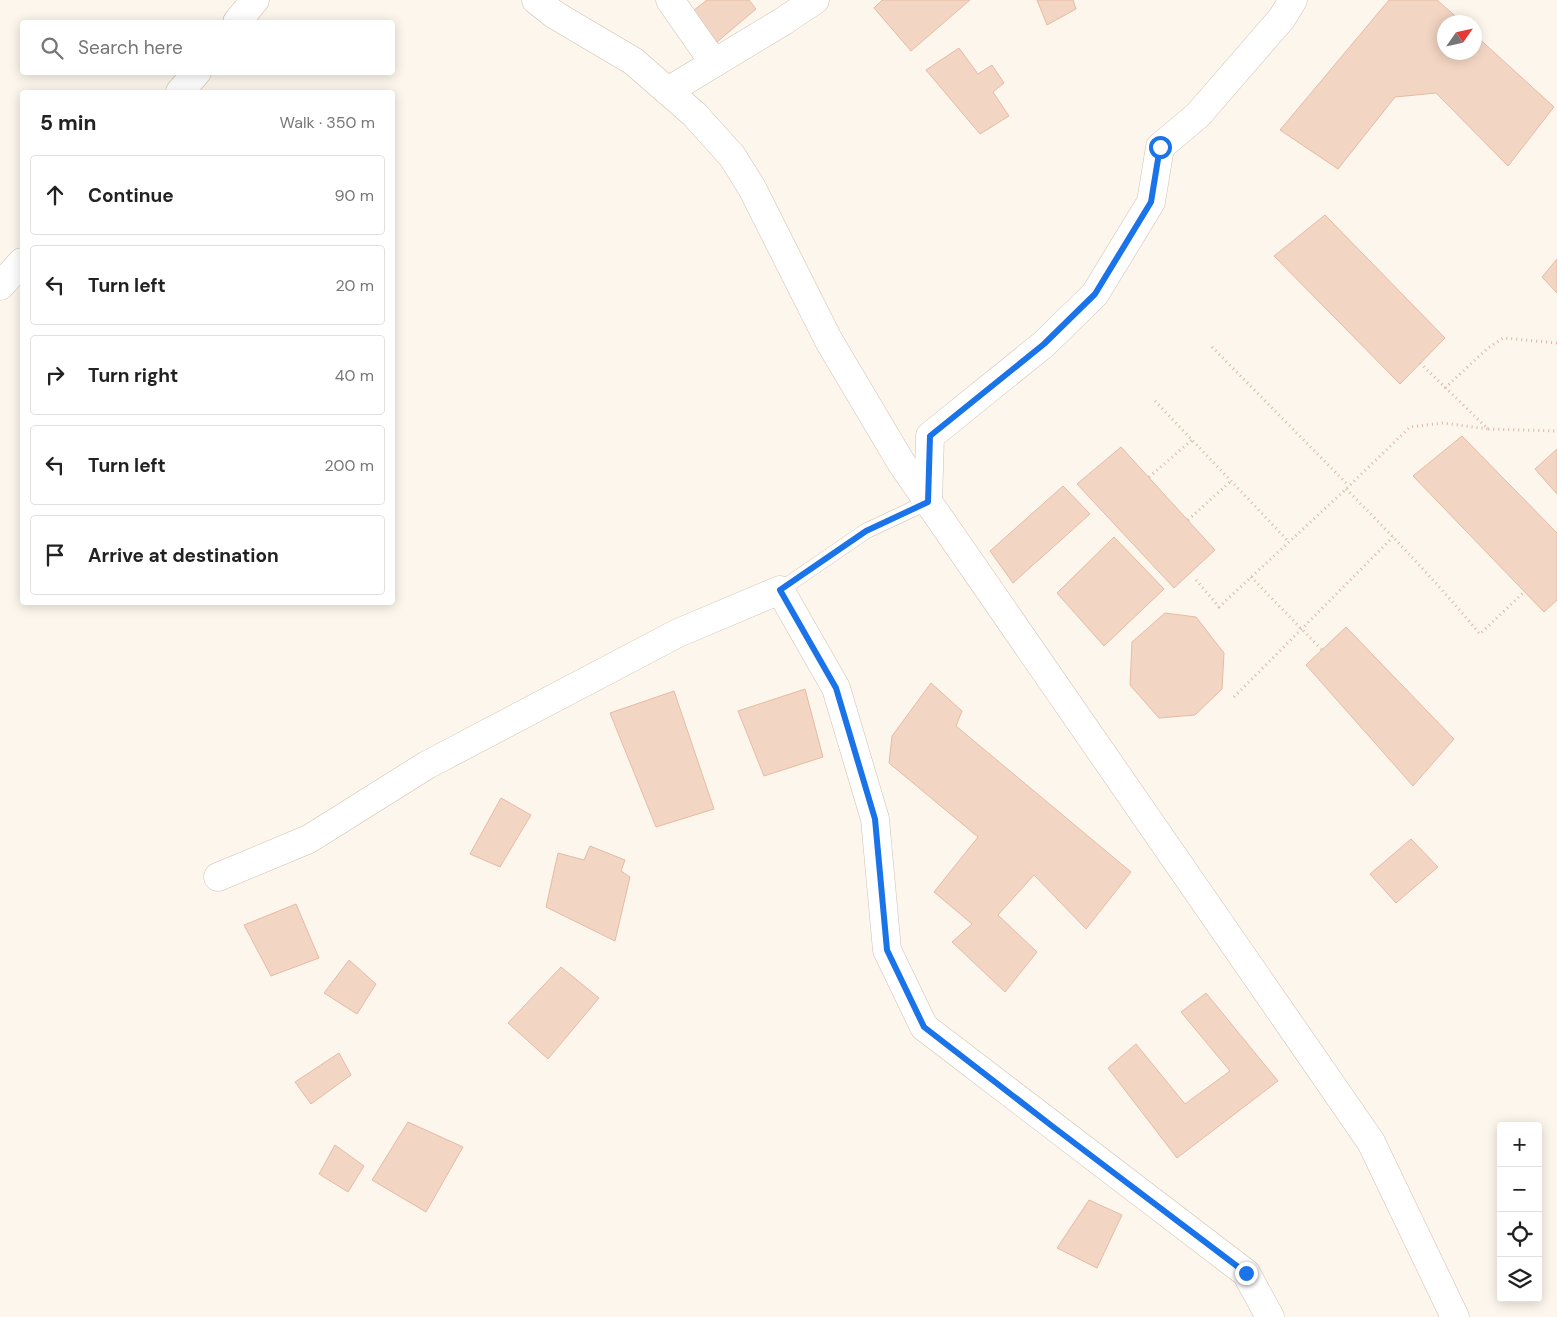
<!DOCTYPE html>
<html lang="en">
<head>
<meta charset="utf-8">
<style>
	:root { --surface:#fff; --page:#f6f6f6; --text:#222; --muted:#767676; --line:#e0e0e0 }
	body { margin:0; font-family:"DM Sans",sans-serif; background:var(--page); color:var(--text) }
	.controls { position:absolute; right:15px; bottom:15px; display:grid; overflow:hidden; border-radius:5px; box-shadow:0 2px 12px #0003 }
	.controls button { width:45px; height:45px; display:grid; place-items:center; padding:0; border:0; border-bottom:1px solid var(--line); background:var(--surface); color:var(--text); font:25px sans-serif }
	.compass { position:absolute; left:1437px; top:15px; width:45px; height:45px; border-radius:50%; background:var(--surface); box-shadow:0 2px 12px #0003; rotate:56deg }
	.stop { position:absolute; width:15px; height:15px; margin:-11px; border:4px solid #1a73e8; border-radius:50%; background:#fff }
	.stop.end { background:#1a73e8; border-color:#fff; box-shadow:0 1px 5px #0008 }
	.list { margin:0; padding:0; list-style:none }
	h2 { display:flex; justify-content:space-between; align-items:center; height:65px; margin:0; padding:0 20px; font-size:21px }
	h2 small { font-size:16px; font-weight:400; color:var(--muted) }
	.list li { display:grid; grid-template-columns:32px 1fr auto; gap:15px; align-items:center; box-sizing:border-box; height:80px; margin:0 10px 10px; padding:0 10px; border:1px solid var(--line); border-radius:5px }
	.list b { display:block; font-size:19px; white-space:nowrap }
	.list em { font-size:16px; font-style:normal; color:var(--muted) }
	.icon { flex:none; width:28px; height:28px; fill:none; stroke:currentColor; stroke-width:2; stroke-linecap:round; stroke-linejoin:round }
	.map { position:relative; flex:none; width:1557px; height:1317px; overflow:hidden }
	.search { position:absolute; background:var(--surface); box-shadow:0 2px 12px #0003; left:20px; top:20px; width:375px; height:55px; display:flex; align-items:center; gap:12px; box-sizing:border-box; padding:0 18px; border-radius:5px; color:var(--muted); font-size:19px }
	.panel { position:absolute; background:var(--surface); box-shadow:0 2px 12px #0003; left:20px; top:90px; width:375px; height:515px; border-radius:5px }
	.map>svg:first-child { display:block }
	.building { fill:#f3d5c3; stroke:#e6bba3 }
	.lines { fill:none; stroke-linecap:round; stroke-linejoin:round }
	.lane-casing { stroke:#d1beb0; stroke-width:16 }
	.street-casing { stroke:#d1beb0; stroke-width:29 }
	.path { stroke:#d9b8a5; stroke-width:3; stroke-dasharray:1 4; stroke-linecap:butt }
	.lane { stroke:#fff; stroke-width:15 }
	.street { stroke:#fff; stroke-width:28 }
	.route { stroke:#1a73e8; stroke-width:6 }
</style>
</head>
<body>
<div class="map">
<svg width="1557" height="1317" viewBox="0 0 1557 1317">
	<rect width="100%" height="100%" fill="#fdf6ec"/>
	<g class="building">
		<polygon points="707,0 749,0 756,9 717,42 689,14"/>
		<polygon points="882,0 970,0 911,51 874,8"/>
		<polygon points="1037,0 1073,0 1076,9 1047,25"/>
		<polygon points="1389,0 1437,0 1462,22 1444,22 1444,52 1474,52 1474,34 1554,107 1508,166 1436,93 1395,97 1338,169 1280,130"/>
		<polygon points="959,48 978,74 992,65 1004,83 993,92 1009,116 980,134 926,70"/>
		<polygon points="1325,215 1445,338 1400,384 1274,256"/>
		<polygon points="1557,259 1557,293 1542,277"/>
		<polygon points="1462,436 1557,533 1557,600 1544,612 1413,476"/>
		<polygon points="1121,447 1215,550 1174,588 1077,484"/>
		<polygon points="1557,449 1557,494 1535,469"/>
		<polygon points="1063,486 1090,514 1013,583 990,551"/>
		<polygon points="1114,537 1164,589 1104,646 1057,593"/>
		<polygon points="1165,613 1196,617 1224,653 1222,689 1195,715 1159,718 1130,685 1132,642"/>
		<polygon points="1346,627 1454,739 1413,786 1306,665"/>
		<polygon points="931,683 962,711 956,726 1131,872 1086,929 1034,875 998,915 1037,952 1005,992 952,942 972,924 934,892 978,837 889,763 892,736"/>
		<polygon points="805,689 823,757 764,776 738,711"/>
		<polygon points="674,691 714,809 656,827 610,713"/>
		<polygon points="501,798 531,815 500,867 470,854"/>
		<polygon points="1411,839 1438,867 1396,903 1370,874"/>
		<polygon points="590,846 625,860 621,871 630,877 615,941 546,907 558,853 584,860"/>
		<polygon points="296,904 319,958 271,976 244,925"/>
		<polygon points="349,960 376,984 357,1014 324,993"/>
		<polygon points="561,967 599,998 548,1059 508,1023"/>
		<polygon points="1206,993 1278,1081 1177,1158 1108,1068 1136,1044 1185,1104 1230,1071 1181,1012"/>
		<polygon points="339,1053 351,1075 311,1104 295,1082"/>
		<polygon points="408,1122 463,1147 426,1212 372,1180"/>
		<polygon points="335,1145 364,1166 348,1192 319,1174"/>
		<polygon points="1089,1200 1122,1215 1097,1268 1057,1248"/>
	</g>
	<g class="lines">
		<defs>
			<polyline id="lane" points="780,590 866,531 928,502"/>
			<g id="street">
				<polyline points="536,0 555,15 633,61 694,114 732,156 752,188 829,341 902,464 1371,1142 1455,1317"/>
				<polyline points="670,0 714,63"/>
				<polyline points="237,22 255,0"/>
				<polyline points="668,91 782,22 815,0"/>
				<polyline points="180,92 197,72"/>
				<polyline points="0,286 22,262"/>
				<polyline points="928,502 930,436 1044,344 1095,294 1151,202 1160,147 1198,115 1282,18 1293,0"/>
				<polyline points="218,877 309,839 427,765 678,633 780,590 836,688 875,819 887,950 924,1027 1246,1273 1270,1317"/>
			</g>
		</defs>
		<use href="#lane" class="lane-casing"/>
		<use href="#street" class="street-casing"/>
		<g class="path">
			<polyline points="1212,347 1349,486"/>
			<polyline points="1420,363 1488,429 1557,431"/>
			<polyline points="1445,388 1488,348 1503,338 1557,343"/>
			<polyline points="1155,401 1289,542"/>
			<polyline points="1149,477 1192,440"/>
			<path d="M 1346,489 C 1393,536 1438,584 1480,634 L 1524,592"/>
			<polyline points="1188,520 1231,481"/>
			<polyline points="1251,577 1322,650"/>
			<polyline points="1196,580 1219,607 1346,489 1410,427 1443,423 1488,429"/>
			<polyline points="1234,697 1393,537"/>
		</g>
		<use href="#lane" class="lane"/>
		<use href="#street" class="street"/>
	</g>
	<g class="lines">
		<polyline class="route" points="1160,147 1151,202 1095,294 1044,344 930,436 928,502 866,531 780,590 836,688 875,819 887,950 924,1027 1052,1126 1246,1273"/>
	</g>
</svg>
<div class="controls">
<button>+</button>
<button>−</button>
<button><svg class="icon" aria-label="locate" viewBox="0 0 24 24"><circle cx="12" cy="12" r="6"/><path d="M12 2v4M12 18v4M2 12h4M18 12h4"/></svg></button>
<button><svg class="icon" aria-label="layers" viewBox="0 0 24 24"><path d="M12 4l9 5-9 5-9-5zM3 14l9 5 9-5"/></svg></button>
</div>
<svg class="compass" viewBox="-18 -18 36 36"><path d="M0-13l5 13h-10z" fill="#e53935"/><path d="M0 13l5-13h-10z" fill="#767676"/></svg>
<div class="stop" style="left:1160px;top:147px"></div>
<div class="stop end" style="left:1246px;top:1273px"></div>
<div class="search"><svg class="icon" aria-label="search" viewBox="0 0 24 24"><circle cx="10" cy="10" r="6"/><path d="M15 15l6 6"/></svg>Search here</div>
<section class="panel">
<h2>5 min<small>Walk · 350 m</small></h2>
<ul class="list">
<li><svg class="icon" aria-label="ahead" viewBox="0 0 24 24"><path d="M12 20V5M6 11l6-6 6 6"/></svg><div><b>Continue</b></div><em>90 m</em></li>
<li><svg class="icon" aria-label="left" viewBox="0 0 24 24"><path d="M17 20v-9H6M10 6l-5 5 5 5"/></svg><div><b>Turn left</b></div><em>20 m</em></li>
<li><svg class="icon" aria-label="right" viewBox="0 0 24 24"><path d="M7 20v-9h11M14 6l5 5-5 5"/></svg><div><b>Turn right</b></div><em>40 m</em></li>
<li><svg class="icon" aria-label="left" viewBox="0 0 24 24"><path d="M17 20v-9H6M10 6l-5 5 5 5"/></svg><div><b>Turn left</b></div><em>200 m</em></li>
<li><svg class="icon" aria-label="arrive" viewBox="0 0 24 24"><path d="M6 21V4h12l-3 4 3 4H6"/></svg><div><b>Arrive at destination</b></div></li>
</ul>
</section>
</div>
</body>
</html>
